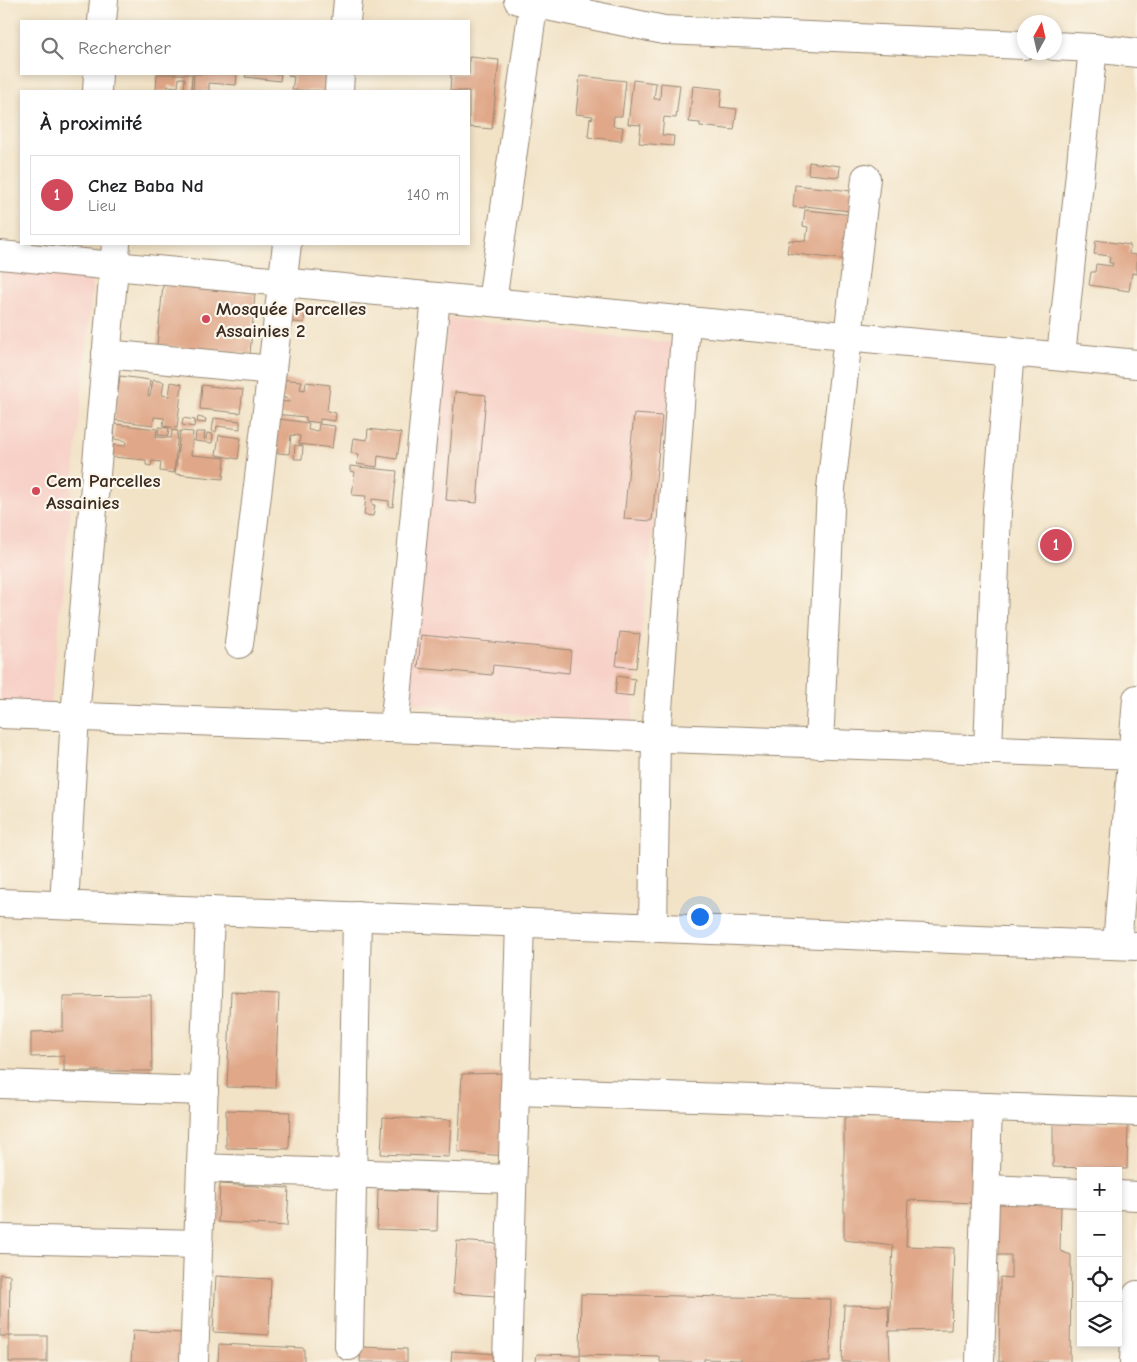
<!DOCTYPE html>
<html lang="fr">
<head>
<meta charset="utf-8">
<style>
	:root { --surface:#fff; --page:#f6f6f6; --text:#202124; --muted:#757577; --line:#e0e0e0; --accent:#d1495b }
	body { margin:0; font-family:"Comic Neue",sans-serif; background:var(--page); color:var(--text) }
	.controls { position:absolute; right:15px; bottom:15px; display:grid; overflow:hidden; border-radius:0px; box-shadow:0 2px 8px #0003 }
	.controls button { width:45px; height:45px; display:grid; place-items:center; padding:0; border:0; border-bottom:1px solid var(--line); background:var(--surface); color:var(--text); font:25px sans-serif }
	.compass { position:absolute; left:1017px; top:15px; width:45px; height:45px; border-radius:50%; background:var(--surface); box-shadow:0 2px 8px #0003; rotate:8deg }
	.you { position:absolute; left:699px; top:916px; width:18px; height:18px; margin:-12px; border:4px solid #fff; border-radius:50%; background:#1a73e8; box-shadow:0 0 0 8px #1a73e833 }
	.badge { display:grid; place-items:center; width:32px; height:32px; border-radius:50%; background:var(--accent); color:#fff; font-size:16px; font-weight:700 }
	.pin { position:absolute; translate:-50% -50%; border:2px solid #fff; box-shadow:0 1px 5px #0006 }
	.list { margin:0; padding:0; list-style:none }
	h2 { display:flex; justify-content:space-between; align-items:center; height:65px; margin:0; padding:0 20px; font-size:21px }
	h2 small { font-size:16px; font-weight:400; color:var(--muted) }
	.list li { display:grid; grid-template-columns:32px 1fr auto; gap:15px; align-items:center; box-sizing:border-box; height:80px; margin:0 10px 10px; padding:0 10px; border:1px solid var(--line); border-radius:0px }
	.list b { display:block; font-size:19px; white-space:nowrap }
	.list p { margin:0; font-size:16px; white-space:nowrap; color:var(--muted) }
	.list em { font-size:16px; font-style:normal; color:var(--muted) }
	.icon { flex:none; width:28px; height:28px; fill:none; stroke:currentColor; stroke-width:2; stroke-linecap:round; stroke-linejoin:round }
	.map { position:relative; flex:none; width:1137px; height:1362px; overflow:hidden }
	.search { position:absolute; background:var(--surface); box-shadow:0 2px 8px #0003; left:20px; top:20px; width:450px; height:55px; display:flex; align-items:center; gap:12px; box-sizing:border-box; padding:0 18px; border-radius:0px; color:var(--muted); font-size:19px }
	.panel { position:absolute; background:var(--surface); box-shadow:0 2px 8px #0003; left:20px; top:90px; width:450px; height:155px; border-radius:0px }
	.map>svg:first-child { display:block }
	.built { fill:#f7d1c7 }
	.building { fill:#e0a788 }
	.lines { fill:none; stroke-linecap:round; stroke-linejoin:round }
	.minor-casing { stroke:#968672; stroke-width:30 }
	.minor { stroke:#fff; stroke-width:28 }
	.poi-dot { fill:#d1495b; stroke:#fbf7ec; stroke-width:2 }
	.labels { text-anchor:middle; stroke-width:4.5; stroke-linejoin:round; paint-order:stroke }
	.poi-label { font-size:19px; font-weight:bold; fill:#3b2a1e; stroke:#fbf7ec; text-anchor:start }
</style>
</head>
<body>
<div class="map">
<svg width="1137" height="1362" viewBox="0 0 1137 1362">
	<rect width="100%" height="100%" fill="#fbf7ec"/>
	<filter id="ink" filterUnits="userSpaceOnUse"><feTurbulence type="fractalNoise" baseFrequency=".02" numOctaves="2"/><feDisplacementMap in="SourceGraphic" scale="10" xChannelSelector="R" yChannelSelector="G"/><feConvolveMatrix kernelMatrix="1 2 1 2 8 2 1 2 1" color-interpolation-filters="sRGB"/></filter>
	<filter id="wash" filterUnits="userSpaceOnUse"><feTurbulence type="fractalNoise" baseFrequency=".0096" numOctaves="4" result="noise"/><feDisplacementMap in="SourceGraphic" scale="20" xChannelSelector="R" yChannelSelector="G"/><feGaussianBlur stdDeviation="1.12" result="paint"/><feColorMatrix in="noise" values="0 0 0 0 0 0 0 0 0 0 0 0 0 0 0 0 0 1.4 0 .05"/><feComposite in="paint" operator="in"/></filter>
	<g filter="url(#wash)">
		<rect width="100%" height="100%" fill="#f2e3c7"/>
		<g class="built">
			<polygon points="0,269 93,279 51,708 0,703"/>
			<polygon points="448,318 674,343 631,727 406,702"/>
		</g>
		<g id="blocks">
			<g class="building">
				<polygon points="469,57 499,60 492,129 469,127 469,91 450,91 451,74 469,74"/>
				<polygon points="157,74 192,74 191,91 184,91 185,78 179,78 178,87 168,86 168,91 156,91"/>
				<polygon points="194,74 237,74 236,85 209,83 209,91 193,91"/>
				<polygon points="246,74 281,74 280,81 245,77"/>
				<polygon points="288,74 330,74 328,91 292,90 294,77 288,76"/>
				<polygon points="580,76 626,81 622,116 614,116 613,126 623,127 621,141 588,137 590,118 592,119 593,116 576,114"/>
				<polygon points="633,80 656,83 654,99 660,99 661,83 680,85 676,118 664,117 662,135 674,136 673,146 639,143 641,125 628,124"/>
				<polygon points="693,86 722,89 720,107 737,109 734,130 700,126 700,123 689,122"/>
				<polygon points="809,162 840,166 839,177 808,174"/>
				<polygon points="795,185 852,191 850,211 805,206 805,208 793,207"/>
				<polygon points="805,210 854,215 849,260 787,253 789,240 806,241 808,227 803,226"/>
				<polygon points="1096,240 1130,245 1129,254 1137,255 1137,274 1132,273 1129,291 1089,285 1091,272 1095,272 1096,264 1112,266 1113,263 1109,263 1110,256 1094,254"/>
				<polygon points="163,285 255,294 250,354 157,345"/>
				<polygon points="286,304 305,306 304,323 284,321"/>
				<polygon points="120,376 150,380 148,396 150,396 153,380 164,382 162,395 169,396 171,382 182,384 177,428 163,426 164,418 154,417 153,425 114,420"/>
				<polygon points="277,379 302,381 300,389 305,390 306,382 330,385 327,411 336,413 335,421 320,419 320,423 306,421 306,417 273,414 274,401 289,402 289,399 281,397"/>
				<polygon points="202,385 243,390 240,413 200,409"/>
				<polygon points="455,392 486,395 477,503 446,500"/>
				<polygon points="634,414 662,416 652,521 624,519"/>
				<polygon points="198,417 206,419 205,423 197,422"/>
				<polygon points="183,418 195,420 194,427 182,425"/>
				<polygon points="214,418 240,421 240,429 217,426 216,432 212,431"/>
				<polygon points="272,418 309,423 308,430 318,431 319,424 335,426 332,448 299,444 300,436 291,435 289,454 268,452"/>
				<polygon points="115,424 157,429 156,437 171,438 172,430 178,431 174,473 160,471 161,462 152,461 151,466 146,465 146,460 112,457 113,445 125,446 126,441 114,439"/>
				<polygon points="159,427 169,428 168,436 158,435"/>
				<polygon points="368,429 401,433 397,459 378,456 377,467 357,464 359,454 351,453 353,438 367,440"/>
				<polygon points="180,431 193,432 191,455 225,458 223,479 175,474"/>
				<polygon points="196,432 205,432 204,439 206,439 207,433 213,434 212,443 195,441"/>
				<polygon points="219,435 241,438 238,459 216,455"/>
				<polygon points="295,445 303,446 302,459 294,459"/>
				<polygon points="350,466 397,471 393,507 389,506 389,501 372,499 372,505 375,505 373,516 364,515 366,496 352,495 355,472 350,471"/>
				<polygon points="620,632 640,634 636,668 616,666"/>
				<polygon points="421,635 571,650 569,673 493,665 492,675 418,668"/>
				<polygon points="617,676 635,679 633,696 615,694"/>
				<polygon points="231,992 279,994 275,1088 227,1087"/>
				<polygon points="151,995 152,1071 64,1071 64,1056 31,1057 31,1032 63,1031 63,996"/>
				<polygon points="510,1073 505,1156 458,1152 462,1074"/>
				<polygon points="226,1110 290,1112 289,1149 226,1148"/>
				<polygon points="383,1117 451,1120 449,1157 381,1154"/>
				<polygon points="912,1117 977,1120 973,1203 908,1200 906,1246 954,1248 951,1330 889,1331 890,1362 842,1362 844,1305 888,1306 889,1327 893,1246 844,1240 844,1118"/>
				<polygon points="1053,1122 1128,1123 1127,1169 1053,1167"/>
				<polygon points="220,1184 289,1188 287,1226 218,1222"/>
				<polygon points="378,1189 438,1192 437,1231 377,1229"/>
				<polygon points="992,1202 1061,1203 1060,1251 1071,1255 1070,1362 999,1362 1000,1277 1011,1278 1011,1255 992,1255"/>
				<polygon points="457,1241 500,1244 496,1296 453,1293"/>
				<polygon points="0,1274 10,1275 9,1336 0,1336"/>
				<polygon points="216,1276 271,1279 269,1335 213,1332"/>
				<polygon points="581,1294 831,1299 830,1362 742,1362 742,1360 704,1359 704,1362 660,1362 660,1357 580,1355"/>
				<polygon points="133,1330 181,1333 180,1362 131,1362"/>
				<rect x="9" y="1336" width="38" height="26"/>
				<polygon points="219,1344 304,1348 304,1362 218,1362"/>
				<polygon points="361,1347 407,1349 407,1362 360,1362"/>
				<polygon points="452,1351 499,1354 498,1362 451,1362"/>
				<polygon points="537,1354 580,1355 580,1362 536,1362"/>
			</g>
		</g>
	</g>
	<g filter="url(#ink)">
		<use href="#blocks" fill-opacity="0" stroke="#968672" stroke-width="1"/>
		<g class="lines">
			<defs>
				<g id="minor">
					<polyline points="518,0 664,30 1024,45"/>
					<polyline points="102,21 104,0"/>
					<polyline points="346,21 348,0"/>
					<polyline points="1054,46 1093,48 1137,53"/>
					<polyline points="97,91 98,74"/>
					<polyline points="339,91 340,74"/>
					<polyline points="0,255 1137,364"/>
					<polyline points="492,302 534,0"/>
					<polyline points="106,354 272,370"/>
					<polyline points="1061,356 1093,48"/>
					<polyline points="239,644 287,244"/>
					<polyline points="0,714 1137,755"/>
					<polyline points="394,728 436,297"/>
					<polyline points="819,744 831,488 866,178"/>
					<polyline points="988,750 997,510 1010,351"/>
					<polyline points="0,903 1137,946"/>
					<polyline points="64,905 75,716 116,244"/>
					<polyline points="653,927 656,738 686,321"/>
					<polyline points="1117,945 1137,699"/>
					<polyline points="0,1084 204,1091"/>
					<polyline points="515,1091 1137,1112"/>
					<polyline points="201,1168 512,1179"/>
					<polyline points="986,1189 1081,1193"/>
					<polyline points="1118,1195 1137,1196"/>
					<polyline points="0,1239 199,1244"/>
					<polyline points="349,1346 357,916"/>
					<polyline points="194,1362 210,911"/>
					<polyline points="507,1362 520,922"/>
					<polyline points="980,1362 988,1107"/>
					<polyline points="1134,1362 1137,1295"/>
				</g>
			</defs>
			<use href="#minor" class="minor-casing"/>
			<use href="#minor" class="minor"/>
		</g>
	</g>
	<g class="poi-dot">
		<circle cx="206" cy="319" r="5"/>
		<circle cx="36" cy="491" r="5"/>
	</g>
	<g class="labels">
		<g class="poi-label">
			<text x="216" y="315">Mosquée Parcelles<tspan x="216" dy="22">Assainies 2</tspan></text>
			<text x="46" y="487">Cem Parcelles<tspan x="46" dy="22">Assainies</tspan></text>
		</g>
	</g>
</svg>
<div class="controls">
<button>+</button>
<button>−</button>
<button><svg class="icon" aria-label="locate" viewBox="0 0 24 24"><circle cx="12" cy="12" r="6"/><path d="M12 2v4M12 18v4M2 12h4M18 12h4"/></svg></button>
<button><svg class="icon" aria-label="layers" viewBox="0 0 24 24"><path d="M12 4l9 5-9 5-9-5zM3 14l9 5 9-5"/></svg></button>
</div>
<svg class="compass" viewBox="-18 -18 36 36"><path d="M0-13l5 13h-10z" fill="#e53935"/><path d="M0 13l5-13h-10z" fill="#757577"/></svg>
<div class="you"></div>
<div class="pin badge" style="left:1056px;top:545px">1</div>
<div class="search"><svg class="icon" aria-label="search" viewBox="0 0 24 24"><circle cx="10" cy="10" r="6"/><path d="M15 15l6 6"/></svg>Rechercher</div>
<section class="panel">
<h2>À proximité<small></small></h2>
<ul class="list">
<li><span class="badge">1</span><div><b>Chez Baba Nd</b><p>Lieu</p></div><em>140 m</em></li>
</ul>
</section>
</div>
</body>
</html>
